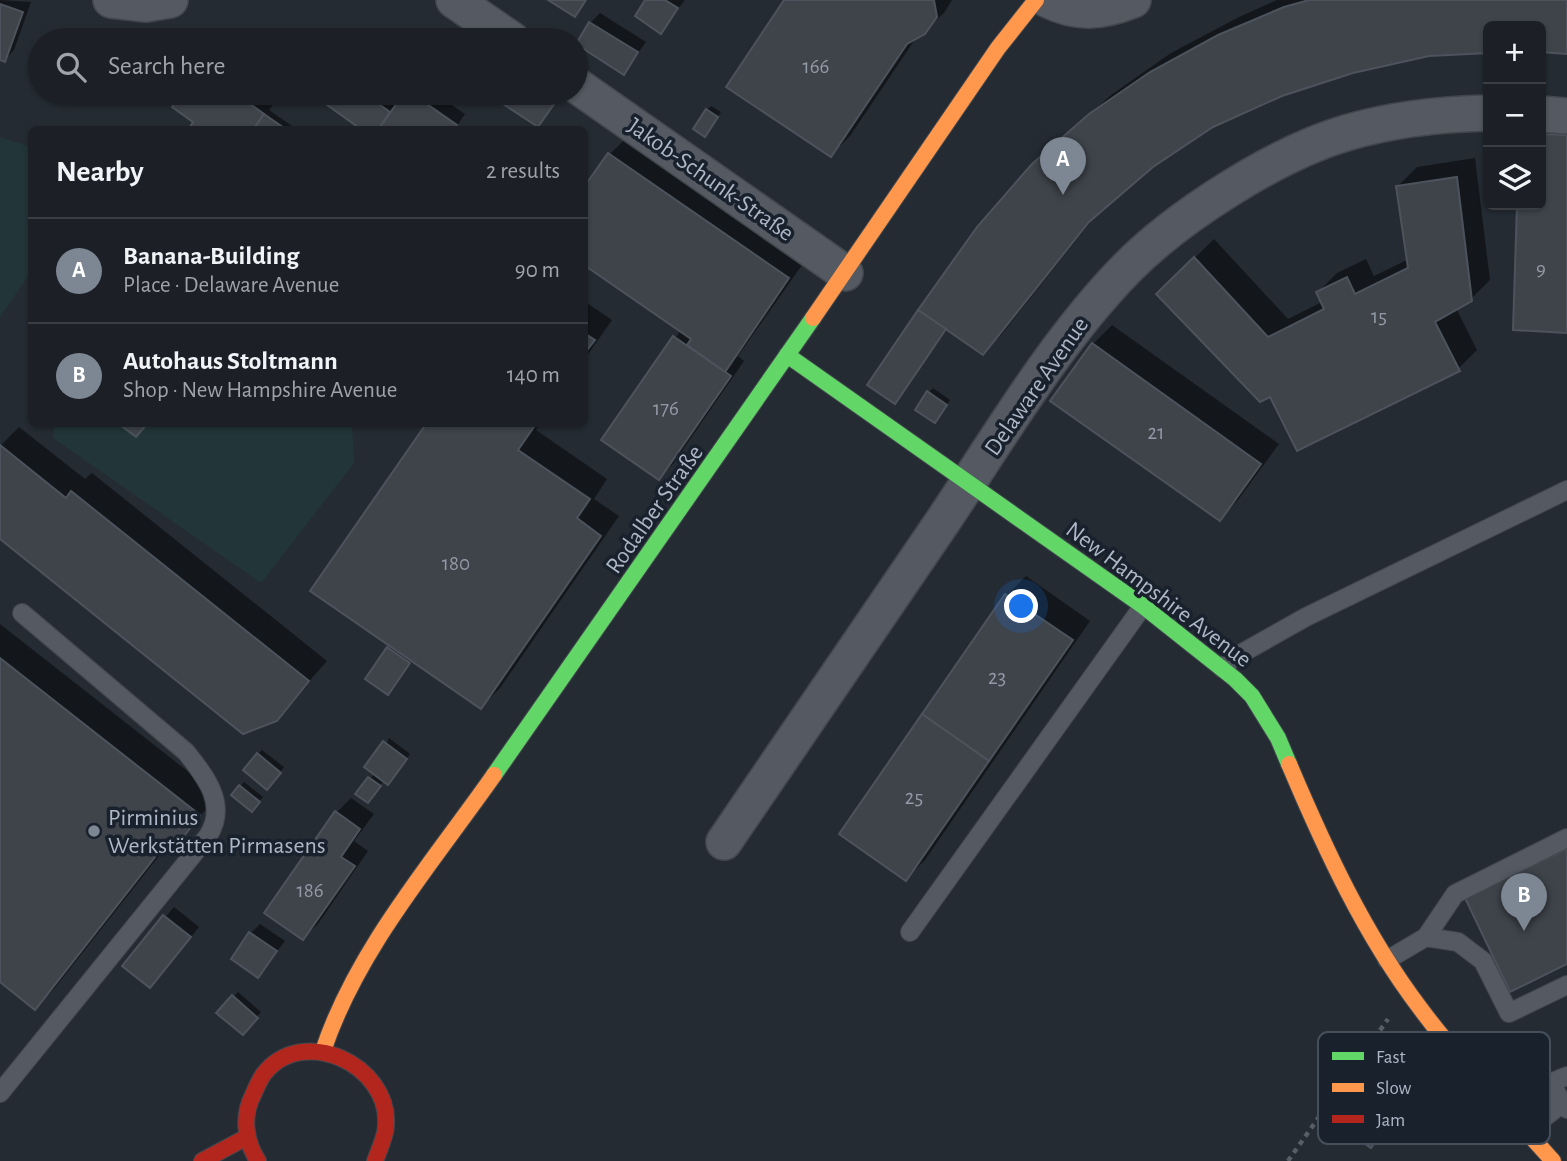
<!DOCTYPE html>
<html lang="en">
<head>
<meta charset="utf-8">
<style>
	:root { --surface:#1c2026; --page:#25282e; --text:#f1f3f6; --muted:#a0a3a7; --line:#3a3e43; --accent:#7d8693 }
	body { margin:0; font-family:"Alegreya Sans",sans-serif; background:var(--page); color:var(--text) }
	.controls { position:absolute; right:21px; top:21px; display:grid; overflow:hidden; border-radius:10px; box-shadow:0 2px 5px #0004 }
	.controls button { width:63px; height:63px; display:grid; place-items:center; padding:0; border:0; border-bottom:2px solid var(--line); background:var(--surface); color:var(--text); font:35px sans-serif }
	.you { position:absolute; left:1022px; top:607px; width:24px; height:24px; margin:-18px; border:5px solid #fff; border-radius:50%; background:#1a73e8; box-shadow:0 0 0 10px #1a73e833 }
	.badge { display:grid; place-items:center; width:46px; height:46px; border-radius:50%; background:var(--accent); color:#fff; font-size:23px; font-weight:700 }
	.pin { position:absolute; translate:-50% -58px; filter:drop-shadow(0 2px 4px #0008) }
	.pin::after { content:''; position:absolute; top:37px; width:24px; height:21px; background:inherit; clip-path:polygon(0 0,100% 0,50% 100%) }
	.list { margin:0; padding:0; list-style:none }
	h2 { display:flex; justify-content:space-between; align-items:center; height:91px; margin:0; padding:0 28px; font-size:30px }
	h2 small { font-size:23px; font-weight:400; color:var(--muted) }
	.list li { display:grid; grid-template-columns:46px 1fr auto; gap:21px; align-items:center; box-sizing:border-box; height:105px; padding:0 28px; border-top:2px solid var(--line) }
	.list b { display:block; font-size:26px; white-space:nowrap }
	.list p { margin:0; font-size:23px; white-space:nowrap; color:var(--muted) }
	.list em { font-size:23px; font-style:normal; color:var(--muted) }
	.icon { flex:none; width:38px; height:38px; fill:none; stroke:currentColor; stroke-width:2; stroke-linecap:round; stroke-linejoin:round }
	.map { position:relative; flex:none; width:1567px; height:1161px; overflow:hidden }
	.search { position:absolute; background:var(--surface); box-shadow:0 2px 5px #0004; left:28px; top:28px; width:560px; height:77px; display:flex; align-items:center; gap:18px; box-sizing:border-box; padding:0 24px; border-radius:38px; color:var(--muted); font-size:26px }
	.panel { position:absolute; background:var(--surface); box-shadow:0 2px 5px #0004; left:28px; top:126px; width:560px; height:301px; border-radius:10px }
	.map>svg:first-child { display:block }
	.green { fill:#223539 }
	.shadow { fill:#0007 }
	.building { fill:#3f444b; stroke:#4c535c; stroke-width:2 }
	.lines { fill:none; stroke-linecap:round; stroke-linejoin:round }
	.lane-casing { stroke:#42474e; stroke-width:20 }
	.street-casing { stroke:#42474e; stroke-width:38 }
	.fast-casing { stroke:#42474e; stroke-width:18 }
	.slow-casing { stroke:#42474e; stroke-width:18 }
	.jam-casing { stroke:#42474e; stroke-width:18 }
	.path { stroke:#585e65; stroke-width:4.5; stroke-dasharray:5 5; stroke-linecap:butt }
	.lane { stroke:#545962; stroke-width:18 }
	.street { stroke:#545962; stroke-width:35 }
	.fast { stroke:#63d668; stroke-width:16 }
	.slow { stroke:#ff974d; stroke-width:16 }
	.jam { stroke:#b3261e; stroke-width:16 }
	.poi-dot { fill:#7d8693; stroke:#19212d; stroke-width:2.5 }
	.labels { text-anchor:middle; stroke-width:7; stroke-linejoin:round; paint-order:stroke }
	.number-label { font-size:21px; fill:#929aa7 }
	.street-label { font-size:24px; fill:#adb7c6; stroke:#19212d }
	.poi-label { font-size:24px; fill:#adb7c6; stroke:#19212d; text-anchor:start }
	.key { fill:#19212d; stroke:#454e5b; stroke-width:2 }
	.key-label { font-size:19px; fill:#adb7c6 }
</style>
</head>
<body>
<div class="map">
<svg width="1567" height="1161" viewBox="0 0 1567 1161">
	<rect width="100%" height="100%" fill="#252b33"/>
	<g class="green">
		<polygon points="0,137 31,147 31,272 0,317"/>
		<polygon points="55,424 352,424 354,463 261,583 53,438"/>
	</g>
	<g class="shadow">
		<polygon points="0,0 31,2 14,50 5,60 0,58"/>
		<polygon points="647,0 685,0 661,31"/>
		<polygon points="786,0 952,0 944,13 916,38 850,136 831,155"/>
		<polygon points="1277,0 1567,0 1567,52 1541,50 1541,26 1488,26 1488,51 1429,55 1352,71 1282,95 1212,125 1152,166 1100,210 1002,334 983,353 948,328 895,402 1034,165 1111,95 1171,53 1239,17"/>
		<polygon points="600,13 646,42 624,72 590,23"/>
		<polygon points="109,36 121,40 105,40"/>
		<polygon points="184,93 270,93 278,98 269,110 295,128 190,130 196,122 174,106"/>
		<polygon points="332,93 386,93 399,102 406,93 434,93 465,114 454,130 365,130 325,102"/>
		<polygon points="508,93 560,93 562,94 538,125 502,101"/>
		<polygon points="711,106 721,112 709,130 707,110"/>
		<polygon points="1541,115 1567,116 1567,331 1514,329 1519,205 1541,205"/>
		<polygon points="629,135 807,258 738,356 744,361 673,464 659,478 603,440 681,330 584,190 610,154"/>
		<polygon points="1475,158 1490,280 1471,299 1456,308 1477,350 1458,369 1271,395 1158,294 1214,239 1288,319 1322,302 1318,292 1337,273 1366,259 1374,276 1409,259 1398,186 1417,167"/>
		<polygon points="584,301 612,320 584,360"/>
		<polygon points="1112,325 1279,444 1238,500 1219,519 1053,400 1093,344"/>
		<polygon points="933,388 950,400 939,417 929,392"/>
		<polygon points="428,424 540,424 536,430 607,479 594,499 619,516 500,688 481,707 414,660 387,693 367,679 392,645 312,590"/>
		<polygon points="19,427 85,479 92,473 327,661 276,719 0,537 0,446"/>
		<polygon points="1026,576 1090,621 925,860 906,879 842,834 1007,595"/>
		<polygon points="0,624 218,795 171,851 166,847 54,989 35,1008 0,980"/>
		<polygon points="389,738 410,754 392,778 384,780 372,797 358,794 375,773"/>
		<polygon points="262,750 284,767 272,783 258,754"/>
		<polygon points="244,782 263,797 256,805 240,787"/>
		<polygon points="351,798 374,814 354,841 368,851 318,924 303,938 337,812"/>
		<polygon points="1567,840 1567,962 1467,899"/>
		<polygon points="174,907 199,927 159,976 125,965"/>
		<polygon points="260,924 285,941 258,976 251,933"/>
		<polygon points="238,992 261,1012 243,1033 219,1012"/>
		<polygon points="1392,1046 1420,1066 1399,1095 1407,1101 1371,1145 1373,1065"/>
	</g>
	<g class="building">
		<polygon points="548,0 586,0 575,17"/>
		<polygon points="645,0 665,0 678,8 661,34 635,16"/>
		<polygon points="784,0 934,0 937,17 925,34 907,44 831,157 726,87"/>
		<polygon points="1309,0 1567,0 1567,54 1541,52 1541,26 1488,26 1488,53 1429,56 1353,73 1282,96 1213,127 1153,167 1089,222 983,355 918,310 977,227 1032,164 1089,114 1150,72 1218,35 1284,7"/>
		<polygon points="0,4 23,12 5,62 0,60"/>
		<polygon points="589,22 638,52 624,75 576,44"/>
		<polygon points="182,93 235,93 264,114 253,130 188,130 193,122 172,107"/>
		<polygon points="329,93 363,93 390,112 378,130 362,130 323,102"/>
		<polygon points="404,93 411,93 457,125 453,130 378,130"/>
		<polygon points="506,93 536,93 554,104 538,127 500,102"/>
		<polygon points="706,109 718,117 705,137 693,129"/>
		<polygon points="264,114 287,130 253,130"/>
		<polygon points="1541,134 1567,135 1567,333 1513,330 1517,205 1541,205"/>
		<polygon points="608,153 789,278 725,372 687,345 691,339 584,265 584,187"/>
		<polygon points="1457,177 1472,301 1435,322 1460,371 1297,451 1270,397 1260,402 1156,294 1194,257 1268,337 1324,309 1316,292 1347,277 1355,294 1408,268 1396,186"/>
		<polygon points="918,310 946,329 895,404 867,385"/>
		<polygon points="584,333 595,340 584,354"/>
		<polygon points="673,336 731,376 659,480 601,440"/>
		<polygon points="1092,343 1261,464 1220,521 1050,401"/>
		<polygon points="927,391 947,405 935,423 915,410"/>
		<polygon points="119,424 147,424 136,437"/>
		<polygon points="426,424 536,424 518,450 590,499 577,518 601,536 481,709 310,591"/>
		<polygon points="0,445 66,498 71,491 309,681 277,721 243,734 0,539"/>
		<polygon points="1005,594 1073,640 989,761 922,714"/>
		<polygon points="387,647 410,663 388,695 365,679"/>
		<polygon points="0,658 200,815 171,853 163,847 35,1010 0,982"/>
		<polygon points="922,714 989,761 906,881 839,834"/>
		<polygon points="383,741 407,759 388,785 364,767"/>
		<polygon points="257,753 281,773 267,790 243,770"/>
		<polygon points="368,777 381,786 368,803 355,794"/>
		<polygon points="239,785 260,802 252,812 231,795"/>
		<polygon points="335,811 360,829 341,857 355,866 303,940 264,913"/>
		<polygon points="1567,849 1567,964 1510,992 1465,898"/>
		<polygon points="163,915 191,937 150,988 122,966"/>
		<polygon points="249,932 277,951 258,978 231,959"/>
		<polygon points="232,995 258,1018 243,1035 216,1013"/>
		<polygon points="1372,1063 1403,1085 1381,1115 1390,1121 1371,1148 1331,1120"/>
	</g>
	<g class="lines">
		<defs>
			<g id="lane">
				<polyline points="1222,668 1235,657 1306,617 1567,490"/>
				<polyline points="910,932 1143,606"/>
				<polyline points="1426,937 1458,942 1483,961 1509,1013 1567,985"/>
				<polyline points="1387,960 1426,937 1455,894 1567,838"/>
				<polyline points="1567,1076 1550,1083 1567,1109"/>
				<path d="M 0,1093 L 208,836 C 228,805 206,777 186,752 L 22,613"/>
				<polyline points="1527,1131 1563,1103"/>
			</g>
			<g id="street">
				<polyline points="111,0 146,4 170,0"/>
				<polyline points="454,0 512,40"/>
				<path d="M 1048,0 C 1079,15 1102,12 1133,0"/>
				<polyline points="576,85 845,273"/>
				<polyline points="1541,114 1567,116"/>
				<path d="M 724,842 C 797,735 870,628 943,521 C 1000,436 1054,343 1126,269 C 1177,217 1275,154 1346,133 C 1393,119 1440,114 1488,113"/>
			</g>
			<g id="fast">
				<polyline points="787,355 1143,606 1235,679 1252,696 1278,738 1289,764"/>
				<polyline points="494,775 813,318"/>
			</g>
			<g id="slow">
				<polyline points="813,318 998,48 1036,0"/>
				<path d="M 1289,764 C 1325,849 1364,934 1420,1008 C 1460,1062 1509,1111 1553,1161"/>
				<path d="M 323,1051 C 357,949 433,862 494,775"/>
			</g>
			<g id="jam">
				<polyline points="202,1161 247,1137"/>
				<path d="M 258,1161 C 245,1141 242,1116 253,1095 C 256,1088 259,1081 263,1075 C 302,1023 390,1065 386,1125 C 386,1136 379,1150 375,1161"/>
			</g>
		</defs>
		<use href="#lane" class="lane-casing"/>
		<use href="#street" class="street-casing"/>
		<use href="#fast" class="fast-casing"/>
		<use href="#slow" class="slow-casing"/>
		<use href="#jam" class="jam-casing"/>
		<polyline class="path" points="1288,1161 1388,1019"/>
		<use href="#lane" class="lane"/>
		<use href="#street" class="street"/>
		<use href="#fast" class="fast"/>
		<use href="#slow" class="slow"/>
		<use href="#jam" class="jam"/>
	</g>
	<circle class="poi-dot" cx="94" cy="831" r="7"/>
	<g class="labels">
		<g class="number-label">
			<text x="816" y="73">166</text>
			<text x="1541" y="275">9</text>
			<text x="1379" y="323">15</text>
			<text x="666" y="415">176</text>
			<text x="1156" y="439">21</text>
			<text x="456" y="570">180</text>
			<text x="997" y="684">23</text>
			<text x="914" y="804">25</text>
			<text x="310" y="897">186</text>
		</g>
		<g class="street-label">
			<text transform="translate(711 179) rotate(35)" y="8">Jakob-Schunk-Straße</text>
			<text transform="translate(1036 386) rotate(-55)" y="8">Delaware Avenue</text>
			<text transform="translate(654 509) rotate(-55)" y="8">Rodalber Straße</text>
			<text transform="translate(1159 594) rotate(37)" y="8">New Hampshire Avenue</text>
		</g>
		<g class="poi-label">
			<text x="108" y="825">Pirminius<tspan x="108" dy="28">Werkstätten Pirmasens</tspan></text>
		</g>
	</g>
	<rect x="1318" y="1032" width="232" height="112" rx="10" class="key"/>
	<rect x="1332" y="1052" width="32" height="8" fill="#63d668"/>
	<rect x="1332" y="1083" width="32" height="9" fill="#ff974d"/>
	<rect x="1332" y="1115" width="32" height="8" fill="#b3261e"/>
	<g class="key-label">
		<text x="1376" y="1063">Fast</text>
		<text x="1376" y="1094">Slow</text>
		<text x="1376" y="1126">Jam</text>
	</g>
</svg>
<div class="controls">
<button>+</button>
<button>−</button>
<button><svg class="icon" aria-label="layers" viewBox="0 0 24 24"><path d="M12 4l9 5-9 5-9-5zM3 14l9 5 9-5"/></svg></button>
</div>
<div class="you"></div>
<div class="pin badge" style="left:1063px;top:195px">A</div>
<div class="pin badge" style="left:1524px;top:931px">B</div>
<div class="search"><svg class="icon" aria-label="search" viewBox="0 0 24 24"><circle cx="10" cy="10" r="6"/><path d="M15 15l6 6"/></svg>Search here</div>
<section class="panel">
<h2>Nearby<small>2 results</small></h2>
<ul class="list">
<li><span class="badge">A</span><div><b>Banana-Building</b><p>Place · Delaware Avenue</p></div><em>90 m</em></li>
<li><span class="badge">B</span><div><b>Autohaus Stoltmann</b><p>Shop · New Hampshire Avenue</p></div><em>140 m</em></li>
</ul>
</section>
</div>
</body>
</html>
